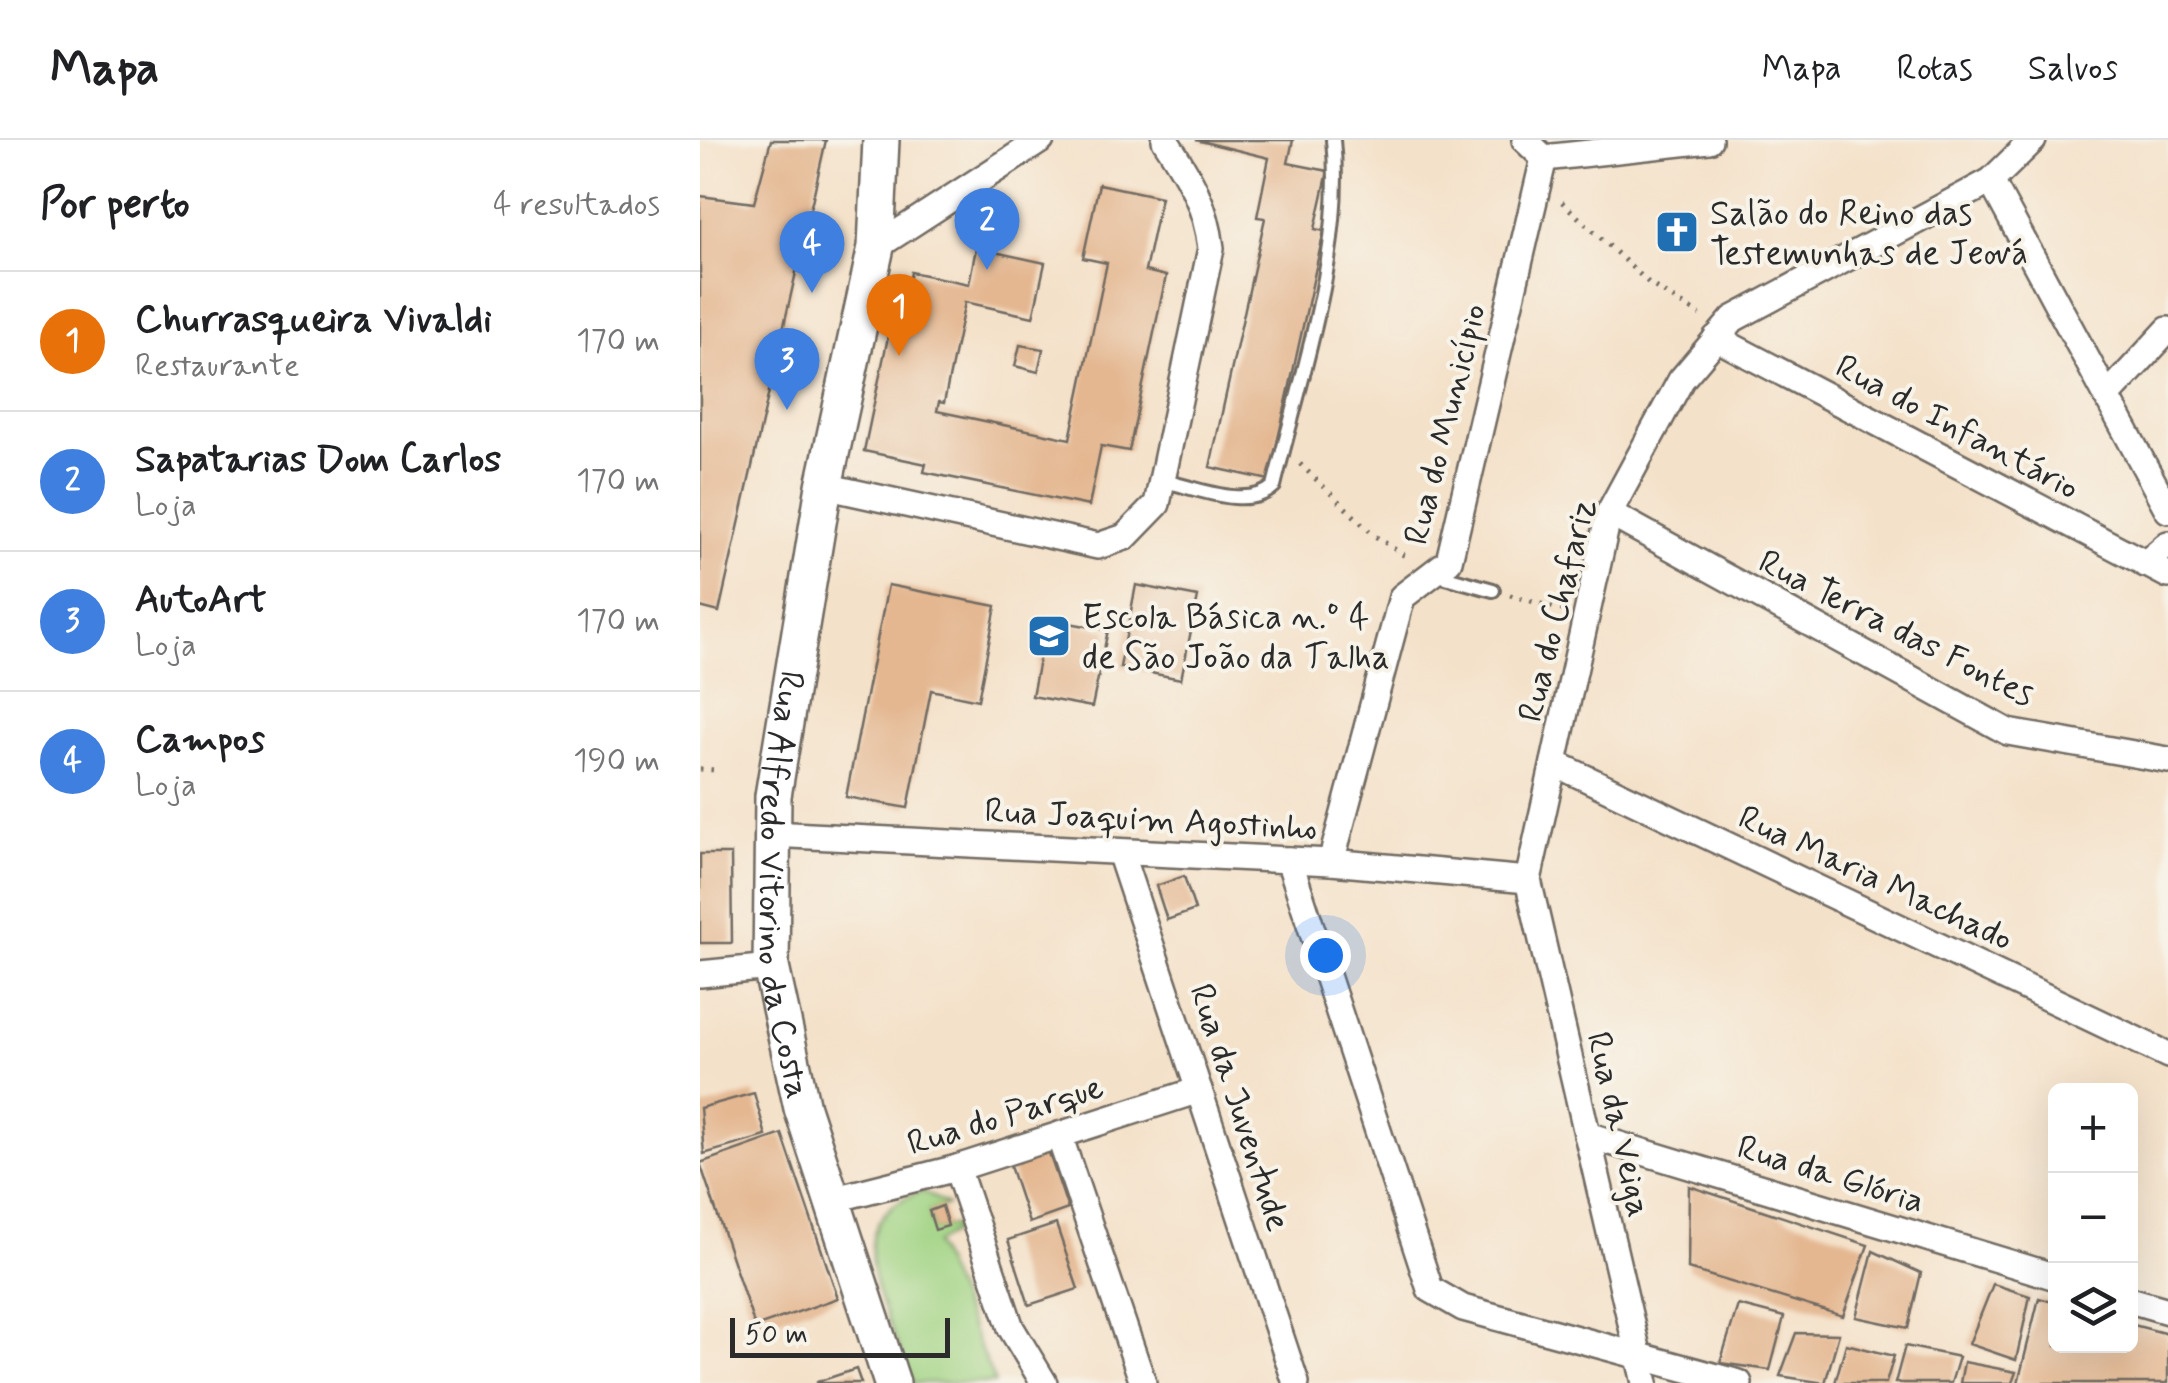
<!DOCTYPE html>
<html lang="pt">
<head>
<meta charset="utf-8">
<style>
	:root { --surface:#fff; --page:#f6f6f6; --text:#202124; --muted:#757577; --line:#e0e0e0; --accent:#1f6fb2 }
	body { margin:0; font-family:Mynerve,sans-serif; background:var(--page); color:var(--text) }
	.controls { position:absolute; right:30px; bottom:30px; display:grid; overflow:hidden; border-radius:15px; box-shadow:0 10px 40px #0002 }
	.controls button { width:90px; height:90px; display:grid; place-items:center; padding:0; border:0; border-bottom:2px solid var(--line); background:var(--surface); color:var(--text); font:50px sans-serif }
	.scale { position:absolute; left:30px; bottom:25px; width:220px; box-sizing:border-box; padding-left:10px; border:5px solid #2b2b2b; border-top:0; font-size:28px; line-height:35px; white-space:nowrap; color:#2b2b2b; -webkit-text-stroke:8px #f7f3e8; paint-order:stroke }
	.you { position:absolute; left:625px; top:815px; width:35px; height:35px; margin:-25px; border:8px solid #fff; border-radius:50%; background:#1a73e8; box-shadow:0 0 0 15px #1a73e833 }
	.badge { display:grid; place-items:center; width:65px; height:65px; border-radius:50%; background:var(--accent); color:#fff; font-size:32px; font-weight:700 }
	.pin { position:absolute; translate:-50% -82px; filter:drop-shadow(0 2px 5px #0008) }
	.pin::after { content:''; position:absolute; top:52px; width:35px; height:30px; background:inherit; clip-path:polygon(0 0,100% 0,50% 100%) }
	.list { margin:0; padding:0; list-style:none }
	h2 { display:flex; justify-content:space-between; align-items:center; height:130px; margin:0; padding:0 40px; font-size:42px }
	h2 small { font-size:32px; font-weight:400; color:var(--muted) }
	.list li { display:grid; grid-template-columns:65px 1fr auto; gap:30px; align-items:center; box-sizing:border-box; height:140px; padding:0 40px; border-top:2px solid var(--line) }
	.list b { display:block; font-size:38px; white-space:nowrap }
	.list p { margin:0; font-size:32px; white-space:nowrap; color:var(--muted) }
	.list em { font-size:32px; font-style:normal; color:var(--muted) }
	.icon { flex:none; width:55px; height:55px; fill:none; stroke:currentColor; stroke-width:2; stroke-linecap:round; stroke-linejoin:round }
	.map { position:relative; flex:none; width:1468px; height:1243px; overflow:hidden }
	header { display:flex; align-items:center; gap:60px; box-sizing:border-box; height:140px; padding:0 50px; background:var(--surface); border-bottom:2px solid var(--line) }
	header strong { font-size:48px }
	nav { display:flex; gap:55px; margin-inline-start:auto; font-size:35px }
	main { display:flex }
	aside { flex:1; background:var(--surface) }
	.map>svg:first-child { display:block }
	.green { fill:#a0d383; stroke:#667f57; stroke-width:2.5 }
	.building { fill:#e4b791 }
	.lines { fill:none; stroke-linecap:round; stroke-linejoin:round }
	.lane-casing { stroke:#716b62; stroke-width:18 }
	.street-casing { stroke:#716b62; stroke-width:30 }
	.secondary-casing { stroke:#716b62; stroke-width:40 }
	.path { stroke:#716b62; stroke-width:5; stroke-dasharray:2.5 8; stroke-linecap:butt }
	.lane { stroke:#fff; stroke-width:12 }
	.street { stroke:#fff; stroke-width:25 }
	.secondary { stroke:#fff; stroke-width:35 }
	.labels { text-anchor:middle; stroke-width:8; stroke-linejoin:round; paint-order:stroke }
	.poi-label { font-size:35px; fill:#2b2b2b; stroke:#f7f3e8; text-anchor:start }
	.street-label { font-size:35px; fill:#2b2b2b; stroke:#f7f3e8 }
</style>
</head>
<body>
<header>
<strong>Mapa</strong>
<nav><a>Mapa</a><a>Rotas</a><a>Salvos</a></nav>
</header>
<main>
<aside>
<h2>Por perto<small>4 resultados</small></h2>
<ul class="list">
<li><span class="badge" style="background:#e8710a">1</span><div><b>Churrasqueira Vivaldi</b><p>Restaurante</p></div><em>170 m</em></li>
<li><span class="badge" style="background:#3f7fe0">2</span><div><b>Sapatarias Dom Carlos</b><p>Loja</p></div><em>170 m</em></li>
<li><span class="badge" style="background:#3f7fe0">3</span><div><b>AutoArt</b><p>Loja</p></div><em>170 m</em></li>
<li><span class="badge" style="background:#3f7fe0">4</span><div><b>Campos</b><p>Loja</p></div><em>190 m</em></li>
</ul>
</aside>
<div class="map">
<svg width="1468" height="1243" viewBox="0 0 1468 1243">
	<rect width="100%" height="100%" fill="#f7f3e8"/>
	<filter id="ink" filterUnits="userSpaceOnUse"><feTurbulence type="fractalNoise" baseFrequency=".01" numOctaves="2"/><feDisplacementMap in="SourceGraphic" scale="20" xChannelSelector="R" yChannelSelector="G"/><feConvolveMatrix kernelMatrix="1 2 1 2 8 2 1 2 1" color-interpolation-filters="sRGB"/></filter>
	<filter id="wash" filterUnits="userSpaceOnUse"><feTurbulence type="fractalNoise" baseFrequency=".0048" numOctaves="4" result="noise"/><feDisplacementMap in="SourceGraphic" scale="40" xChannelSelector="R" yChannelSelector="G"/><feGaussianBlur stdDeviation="2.25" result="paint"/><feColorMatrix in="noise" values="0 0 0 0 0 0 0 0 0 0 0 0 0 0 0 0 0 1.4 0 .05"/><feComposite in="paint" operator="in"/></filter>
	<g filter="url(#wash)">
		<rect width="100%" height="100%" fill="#f4e1c9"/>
		<path class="green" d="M 223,1051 L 247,1065 L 229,1071 L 235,1089 L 253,1085 L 255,1091 L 235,1104 L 295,1243 L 213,1243 C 190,1178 127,1080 223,1051 Z"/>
		<g id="blocks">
			<g class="building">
				<polygon points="71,0 126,0 19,472 0,467 0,56 54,63"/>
				<polygon points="496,0 593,0 588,23 628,31 615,89 624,91 569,340 510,327 565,78 557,77 569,18"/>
				<polygon points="399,44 461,57 445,131 466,136 429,311 401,306 389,366 224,332 226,324 164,311 189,192 198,193 211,132 269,144 276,108 345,123 333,177 265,162 244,263 239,262 237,271 370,299 407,123 383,118"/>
				<polygon points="320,205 343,209 338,232 315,226"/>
				<polygon points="188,445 296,466 278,560 231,550 208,668 146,657"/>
				<polygon points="436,445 498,457 481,539 420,527"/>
				<polygon points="347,479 408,490 392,567 332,556"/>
				<polygon points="0,714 31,714 32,803 0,803"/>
				<polygon points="484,736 495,770 467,780 456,746"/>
				<polygon points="54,953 66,996 4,1014 0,968"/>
				<polygon points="82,994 138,1158 55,1187 0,1023"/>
				<polygon points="348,1010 368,1069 329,1083 309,1023"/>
				<polygon points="989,1046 1168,1105 1143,1176 988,1129"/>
				<polygon points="242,1066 248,1086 235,1090 229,1071"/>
				<polygon points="356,1084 378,1149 329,1165 308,1100"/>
				<polygon points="1173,1111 1221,1133 1208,1188 1156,1177"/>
				<polygon points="1293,1144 1330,1156 1316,1220 1269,1204"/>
				<polygon points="1339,1158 1356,1163 1356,1206 1430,1206 1430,1184 1468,1194 1468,1243 1318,1243"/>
				<polygon points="1038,1165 1084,1177 1070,1230 1020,1223"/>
				<polygon points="1096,1193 1139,1194 1125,1243 1080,1236"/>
				<polygon points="1146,1204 1194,1216 1186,1243 1135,1243"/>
				<polygon points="1205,1206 1259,1217 1251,1243 1195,1243"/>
				<polygon points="1264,1222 1316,1232 1312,1243 1260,1243"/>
				<polygon points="156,1229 161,1243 117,1243 117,1242"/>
			</g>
		</g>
	</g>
	<g filter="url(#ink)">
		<use href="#blocks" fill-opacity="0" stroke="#716b62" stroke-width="2.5"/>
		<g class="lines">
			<defs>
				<g id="lane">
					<path d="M 464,341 C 497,348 548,371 574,346 C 600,239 645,110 633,0"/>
					<polyline points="735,434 793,450"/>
				</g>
				<g id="street">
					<polyline points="825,0 844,18 1009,0"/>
					<polyline points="1291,41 1468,370"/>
					<polyline points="176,107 341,0"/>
					<polyline points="1016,198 1468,435"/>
					<polyline points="1407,256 1468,190"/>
					<path d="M 124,346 L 398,406 L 425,397 L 457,364 L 511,108 C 506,65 489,36 465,0"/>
					<polyline points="909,373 1308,592 1468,620"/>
					<polyline points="1445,424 1468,404"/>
					<polyline points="854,623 1468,915"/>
					<polyline points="71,694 631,722 828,740"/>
					<polyline points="420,712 596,1243"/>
					<polyline points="589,720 730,1149 763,1168 1039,1243"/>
					<polyline points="631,722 702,457 749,421 844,18"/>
					<polyline points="0,834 71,827"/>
					<polyline points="359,995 443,1243"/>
					<polyline points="887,995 1356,1137"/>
					<polyline points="257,1028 311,1188 344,1243"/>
					<polyline points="131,1060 257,1028 499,950"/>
					<polyline points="1430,1160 1468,1171"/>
					<polyline points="945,1243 828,740 909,373 981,240 1033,179 1291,41 1333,0"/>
				</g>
				<g id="secondary">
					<path id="s1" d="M 181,0 L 176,107 L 124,346 L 73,656 L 71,827 L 102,968 L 192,1243"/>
				</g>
			</defs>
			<use href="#lane" class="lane-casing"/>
			<use href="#street" class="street-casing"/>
			<use href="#secondary" class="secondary-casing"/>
			<g class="path">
				<polyline points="862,62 950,144 1000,175"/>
				<polyline points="600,324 675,396 708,418"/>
				<polyline points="810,455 862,470"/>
				<polyline points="0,629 15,630"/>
			</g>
			<use href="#lane" class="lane"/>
			<use href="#street" class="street"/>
			<use href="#secondary" class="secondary"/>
		</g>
	</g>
	<defs>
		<symbol id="church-square" viewBox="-11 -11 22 22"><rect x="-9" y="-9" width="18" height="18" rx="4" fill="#1f6fb2" stroke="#f7f3e8"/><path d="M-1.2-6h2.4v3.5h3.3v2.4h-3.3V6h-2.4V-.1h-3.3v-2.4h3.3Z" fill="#fff"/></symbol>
		<symbol id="school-square" viewBox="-11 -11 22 22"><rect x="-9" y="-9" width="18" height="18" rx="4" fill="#1f6fb2" stroke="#f7f3e8"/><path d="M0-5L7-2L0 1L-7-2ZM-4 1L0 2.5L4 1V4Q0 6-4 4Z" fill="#fff"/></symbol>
	</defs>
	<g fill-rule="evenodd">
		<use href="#church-square" x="952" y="67" width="50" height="50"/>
		<use href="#school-square" x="324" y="471" width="50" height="50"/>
	</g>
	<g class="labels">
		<g class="poi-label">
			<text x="1010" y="84">Salão do Reino das<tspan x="1010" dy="40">Testemunhas de Jeová</tspan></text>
			<text x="382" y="488">Escola Básica n.º 4<tspan x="382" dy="40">de São João da Talha</tspan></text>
		</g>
		<g class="street-label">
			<text transform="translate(744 284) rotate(-76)" y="12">Rua do Município</text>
			<text transform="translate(1258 286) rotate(28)" y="12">Rua do Infantário</text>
			<text transform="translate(856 470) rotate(-76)" y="12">Rua do Chafariz</text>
			<text transform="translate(1197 487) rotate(27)" y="12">Rua Terra das Fontes</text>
			<text transform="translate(451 678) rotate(3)" y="12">Rua Joaquim Agostinho</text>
			<text transform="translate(1176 737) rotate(25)" y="12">Rua Maria Machado</text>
			<text dy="12" stroke="none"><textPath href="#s1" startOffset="755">Rua Alfredo Vitorino da Costa</textPath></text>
			<text transform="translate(541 967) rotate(72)" y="12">Rua da Juventude</text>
			<text transform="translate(305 974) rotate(-17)" y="12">Rua do Parque</text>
			<text transform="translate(920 984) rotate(77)" y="12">Rua da Veiga</text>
			<text transform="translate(1131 1033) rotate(17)" y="12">Rua da Glória</text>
		</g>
	</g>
</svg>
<div class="controls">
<button>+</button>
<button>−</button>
<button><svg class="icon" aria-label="layers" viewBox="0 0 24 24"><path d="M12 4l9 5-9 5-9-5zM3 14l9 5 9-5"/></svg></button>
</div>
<div class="scale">50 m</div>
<div class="you"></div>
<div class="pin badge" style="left:199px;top:216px;background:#e8710a">1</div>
<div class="pin badge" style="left:287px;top:130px;background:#3f7fe0">2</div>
<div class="pin badge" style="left:87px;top:270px;background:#3f7fe0">3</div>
<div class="pin badge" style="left:112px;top:153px;background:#3f7fe0">4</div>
</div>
</main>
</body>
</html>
